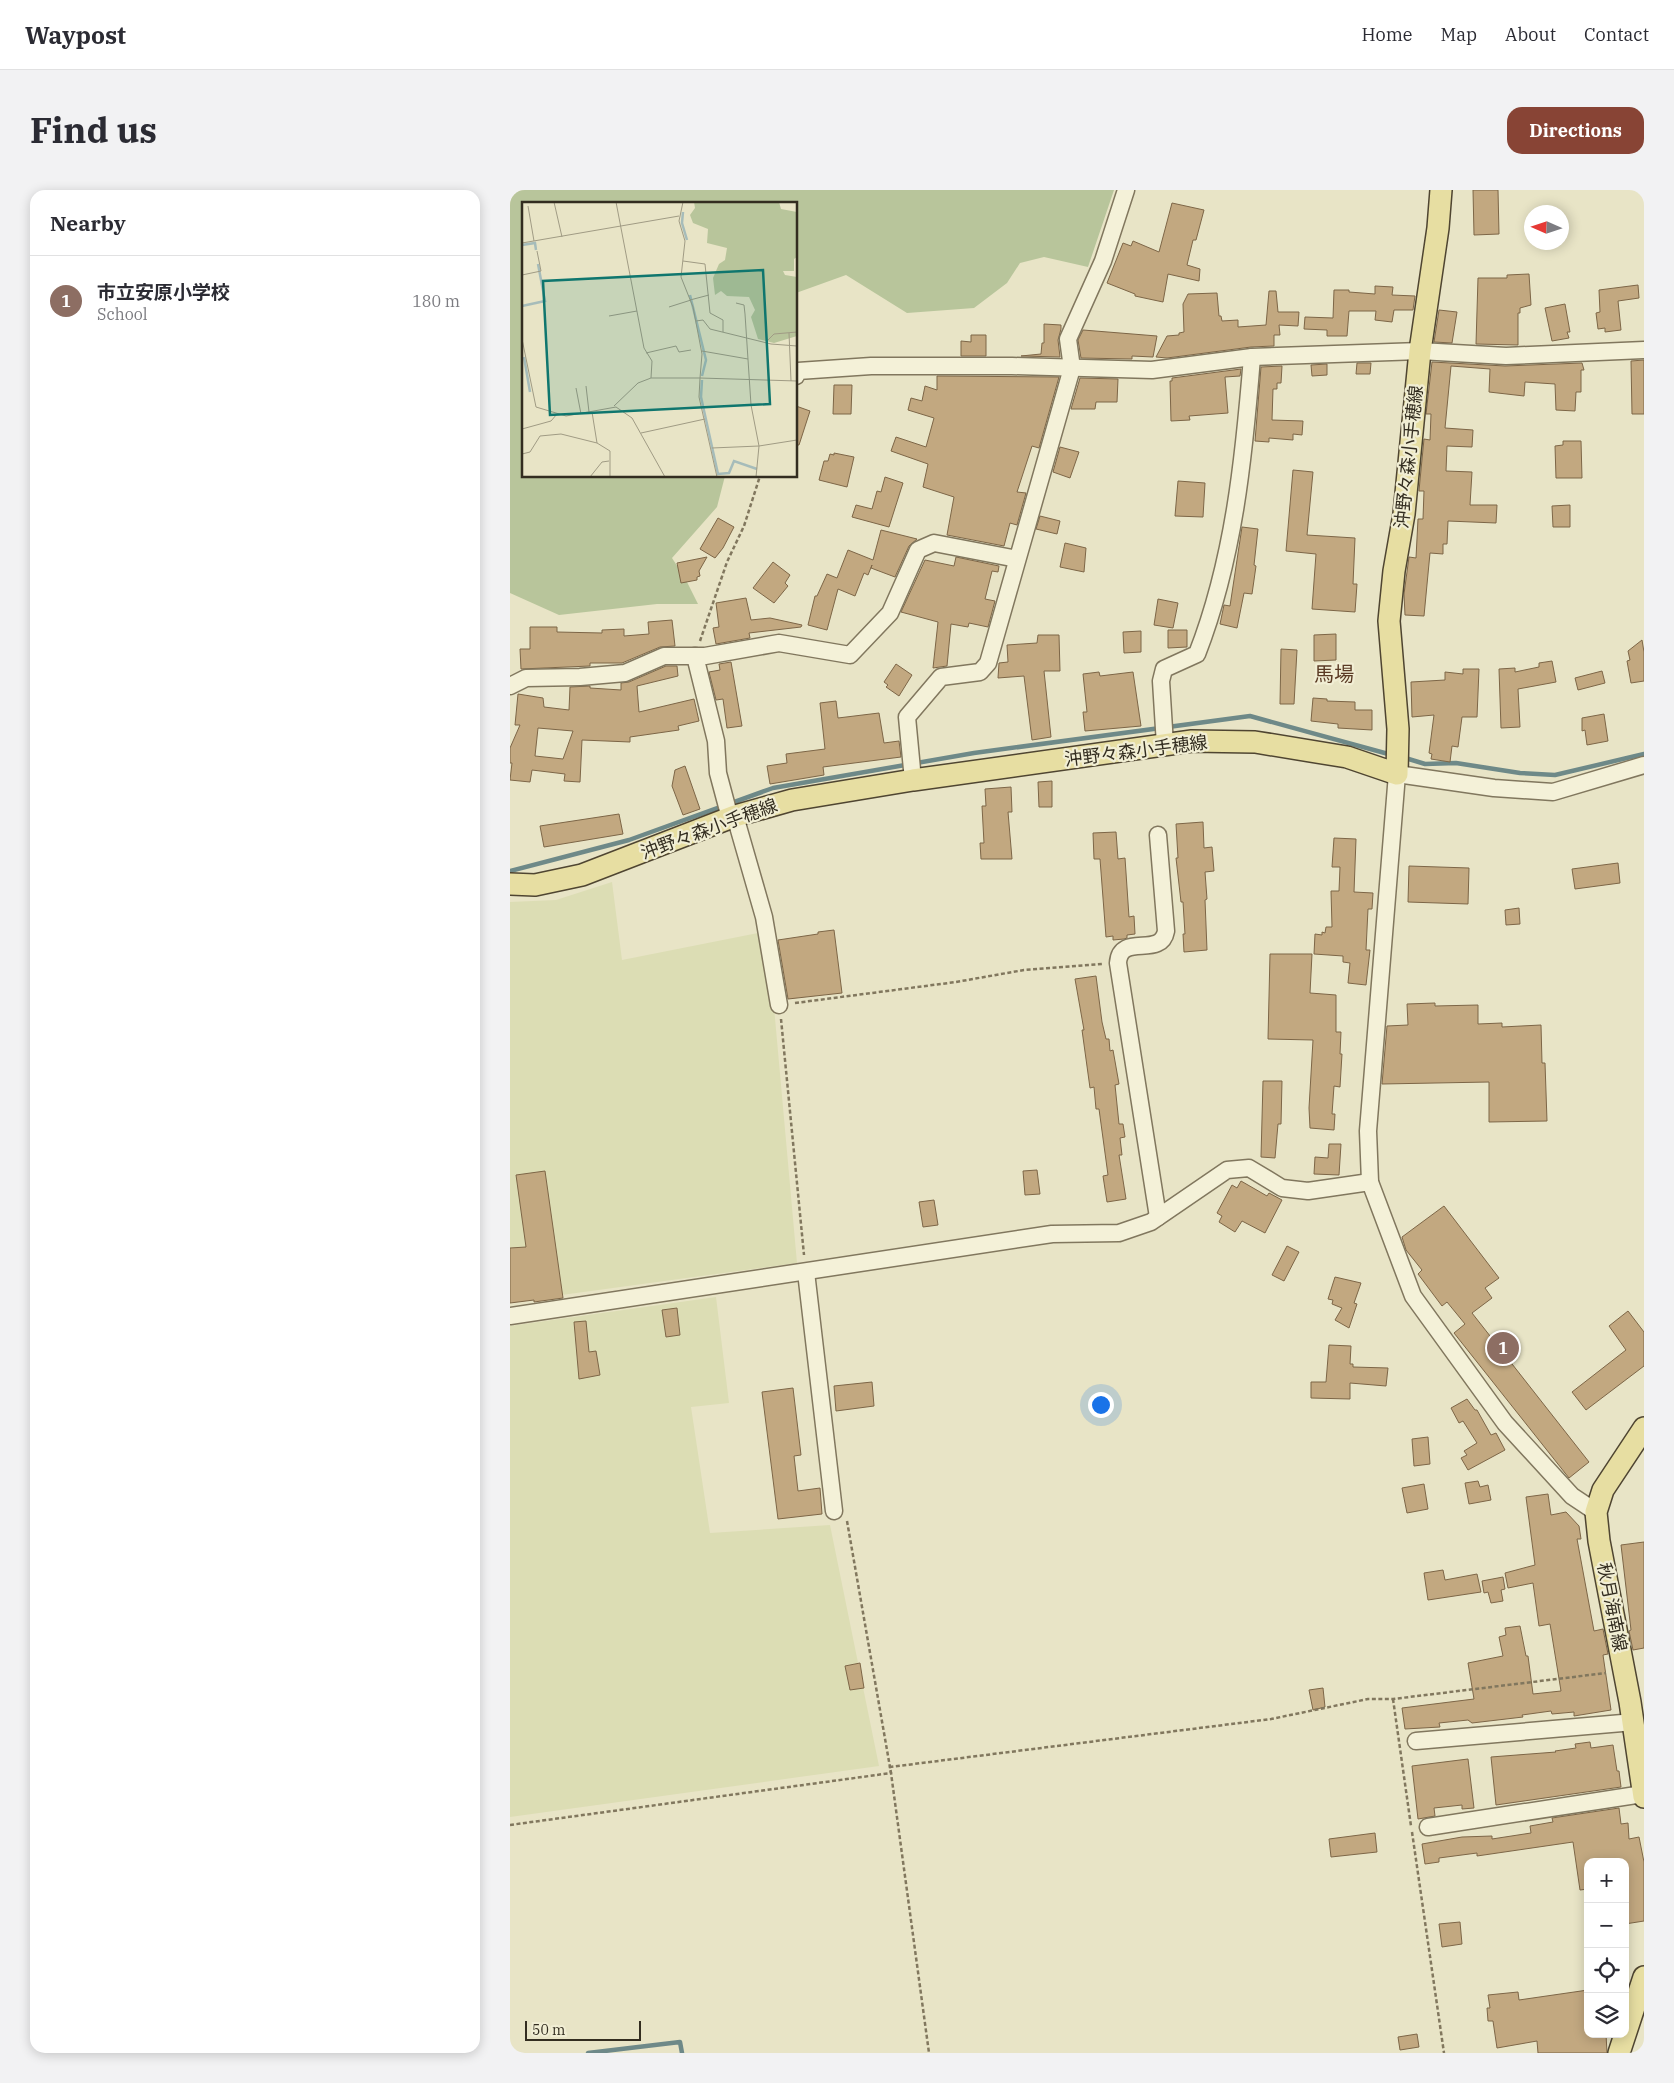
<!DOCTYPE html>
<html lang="en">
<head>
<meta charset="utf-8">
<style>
	:root { --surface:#fff; --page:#f2f2f3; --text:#2b2b33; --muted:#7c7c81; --line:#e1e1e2; --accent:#884435 }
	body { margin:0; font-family:"IBM Plex Serif","Noto Sans JP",serif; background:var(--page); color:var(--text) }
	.controls { position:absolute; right:15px; bottom:15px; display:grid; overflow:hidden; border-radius:10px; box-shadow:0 2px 12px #0003 }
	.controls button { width:45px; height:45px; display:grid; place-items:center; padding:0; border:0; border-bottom:1px solid var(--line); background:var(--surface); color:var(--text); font:25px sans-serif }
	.compass { position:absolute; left:1014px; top:15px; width:45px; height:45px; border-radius:50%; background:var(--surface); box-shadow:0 2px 12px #0003; rotate:273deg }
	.scale { position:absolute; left:15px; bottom:12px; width:116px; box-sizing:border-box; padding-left:5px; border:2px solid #332d20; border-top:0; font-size:14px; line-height:18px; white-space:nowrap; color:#332d20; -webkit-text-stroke:4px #f1eed4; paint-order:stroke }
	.you { position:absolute; left:590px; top:1214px; width:18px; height:18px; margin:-12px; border:4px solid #fff; border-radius:50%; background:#1a73e8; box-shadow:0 0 0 8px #1a73e833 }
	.badge { display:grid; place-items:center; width:32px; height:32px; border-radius:50%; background:var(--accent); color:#fff; font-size:16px; font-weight:700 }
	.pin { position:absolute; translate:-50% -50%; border:2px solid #fff; box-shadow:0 1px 5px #0006 }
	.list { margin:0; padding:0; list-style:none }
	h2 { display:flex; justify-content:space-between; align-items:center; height:65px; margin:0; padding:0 20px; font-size:21px }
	h2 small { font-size:16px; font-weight:400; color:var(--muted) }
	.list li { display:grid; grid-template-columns:32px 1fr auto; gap:15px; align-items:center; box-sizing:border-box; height:90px; padding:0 20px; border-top:1px solid var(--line) }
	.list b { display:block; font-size:19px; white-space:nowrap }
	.list p { margin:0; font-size:16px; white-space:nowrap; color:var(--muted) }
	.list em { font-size:16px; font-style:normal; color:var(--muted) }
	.icon { flex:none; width:28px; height:28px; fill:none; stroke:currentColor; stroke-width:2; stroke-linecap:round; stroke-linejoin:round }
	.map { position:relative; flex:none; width:1134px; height:1863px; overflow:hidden; border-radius:15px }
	header { display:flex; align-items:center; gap:30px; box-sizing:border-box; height:70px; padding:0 25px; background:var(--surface); border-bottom:1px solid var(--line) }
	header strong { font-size:24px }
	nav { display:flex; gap:28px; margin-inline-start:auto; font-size:18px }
	.intro { display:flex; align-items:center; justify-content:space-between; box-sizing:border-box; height:120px; padding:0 30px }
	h1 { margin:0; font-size:35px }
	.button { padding:12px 22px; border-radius:15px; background:var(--accent); color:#fff; font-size:18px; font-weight:700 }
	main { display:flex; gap:30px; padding:0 30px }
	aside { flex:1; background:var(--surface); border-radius:15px; box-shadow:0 2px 12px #0003 }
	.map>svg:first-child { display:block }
	.farmland { fill:#dcddb4 }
	.green { fill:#b8c59b }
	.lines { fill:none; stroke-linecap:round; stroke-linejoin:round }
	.stream { stroke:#6e8988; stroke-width:4.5 }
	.building { fill:#c2a880; stroke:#7d6647; fill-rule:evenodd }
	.minor-casing { stroke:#81775e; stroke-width:19 }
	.major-casing { stroke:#4f4531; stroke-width:24 }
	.path { stroke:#81775e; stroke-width:2.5; stroke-dasharray:4 2.5; stroke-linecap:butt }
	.minor { stroke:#f4f1d8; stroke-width:16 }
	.major { stroke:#e7dea2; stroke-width:21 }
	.labels { text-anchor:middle; stroke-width:4.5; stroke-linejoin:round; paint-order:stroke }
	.street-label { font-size:18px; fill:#332d20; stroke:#f1eed4 }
	.quarter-label { font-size:20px; fill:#5a3a24; stroke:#f1eed4 }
	.inset-river { fill:none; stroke:#a6bcba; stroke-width:2.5 }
	.inset-road { fill:none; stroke:#a09b84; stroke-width:1 }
	.view { fill:#0f766e; fill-opacity:0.15; stroke:#0f766e; stroke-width:2.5 }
	.inset-edge { fill:none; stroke:#332d20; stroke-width:2.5 }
</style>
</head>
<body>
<header>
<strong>Waypost</strong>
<nav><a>Home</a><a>Map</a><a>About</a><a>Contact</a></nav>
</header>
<div class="intro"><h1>Find us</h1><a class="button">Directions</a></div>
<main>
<aside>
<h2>Nearby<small></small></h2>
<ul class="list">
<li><span class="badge" style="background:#8d6e63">1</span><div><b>市立安原小学校</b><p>School</p></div><em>180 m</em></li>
</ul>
</aside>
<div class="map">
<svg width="1134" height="1863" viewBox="0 0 1134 1863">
	<rect width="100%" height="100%" fill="#e8e4c6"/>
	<g class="farmland">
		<polygon points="102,692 112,770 248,743 264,817 287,1073 0,1112 0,712 46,710"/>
		<polygon points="206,1107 219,1213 181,1217 200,1343 320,1335 369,1576 0,1627 0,1136"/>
	</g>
	<polygon class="green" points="0,0 604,0 578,77 534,67 510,73 497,93 464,118 397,123 336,85 286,103 286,14 14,14 14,286 215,286 207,317 162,368 175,388 188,414 147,414 49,425 0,403"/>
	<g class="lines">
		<g class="stream">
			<polyline points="892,567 915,574 946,573 1010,583 1045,585 1134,564"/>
			<polyline points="0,681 119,650 263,598 464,563 740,526 882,565"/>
			<polyline points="78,1863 170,1852 172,1863"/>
		</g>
	</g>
	<g class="building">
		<polygon points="963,0 988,0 989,44 964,45"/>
		<polygon points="662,13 694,20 686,50 683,50 677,75 690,79 689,91 658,84 653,112 625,106 625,104 597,93 613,53 621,56 623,51 649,62"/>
		<polygon points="1019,84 1021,115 1010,118 1010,123 1008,123 1008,155 966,154 968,88 997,88 997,85"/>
		<polygon points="1128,95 1129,108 1108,111 1111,140 1095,142 1095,138 1088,139 1086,123 1090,122 1089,100"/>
		<polygon points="865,96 883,97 882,105 905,106 903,120 884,120 882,132 865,130 866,121 839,121 837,146 817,146 817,140 794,139 795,127 823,128 824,100 839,100 839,102 865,104"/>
		<polygon points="759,101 766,101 768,122 789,122 788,136 769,135 770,145 764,145 764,156 741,157 657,168 646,167 657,146 669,145 669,143 674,142 673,114 678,104 707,103 709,126 711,126 712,131 728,130 728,137 756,135"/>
		<polygon points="1055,114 1060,142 1057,142 1059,148 1042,151 1035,118"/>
		<polygon points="929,120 947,122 942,153 924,152"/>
		<polygon points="534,134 551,135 551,139 548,150 550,167 511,166 531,164 532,153 534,153"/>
		<polygon points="573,140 647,146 643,167 622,166 622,169 571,168 568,150"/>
		<polygon points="461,145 476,145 476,166 451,166 451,151 461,152"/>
		<polygon points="1134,170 1134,224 1122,224 1121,171"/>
		<polygon points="922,172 995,176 1072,173 1074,180 1071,180 1071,202 1066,202 1065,221 1046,220 1045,194 1015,192 1014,206 979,202 980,179 941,176 935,238 963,240 962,257 937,256 936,281 962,282 960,315 987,315 986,333 938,331 937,354 933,354 933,364 920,363 914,426 895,425 894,404 899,367 906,368 908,329 913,329 914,301 909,301 910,290 914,249 920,250 921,224 916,224"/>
		<polygon points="847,173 861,173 860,184 846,184"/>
		<polygon points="817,174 817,185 802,186 801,175"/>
		<polygon points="772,176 771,193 767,193 767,199 763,199 762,230 793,231 792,245 783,244 783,250 759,248 759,252 745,251 751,177"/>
		<polygon points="731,179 730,186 715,187 718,223 679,226 680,230 661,231 660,191 662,191 662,188"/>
		<polygon points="427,186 549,187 529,258 522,256 507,302 516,303 507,335 500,333 494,356 437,345 444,307 413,297 418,274 381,261 386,247 416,257 424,228 398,220 401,208 412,211 415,196 427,200"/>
		<polygon points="570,188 608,189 607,212 586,212 585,219 561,219"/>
		<polygon points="324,195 342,195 341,224 323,224"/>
		<polygon points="286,216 300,221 289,255 286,255"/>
		<polygon points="1053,251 1071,251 1072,288 1046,288 1045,256 1053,255"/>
		<polygon points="550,257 569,262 560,288 543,282"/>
		<polygon points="324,263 344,267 337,297 309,290 314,271 318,271 320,264 324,265"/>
		<polygon points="783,280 803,282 797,345 845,348 843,394 847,394 845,422 802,419 806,364 776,361"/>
		<polygon points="375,287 393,293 379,337 342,327 346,315 362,319 367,301 371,302"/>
		<polygon points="668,291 695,293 693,327 665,326"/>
		<polygon points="1060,315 1060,337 1043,337 1042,316"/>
		<polygon points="530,326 550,331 547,344 526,339"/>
		<polygon points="208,328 224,337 213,358 205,368 190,359"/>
		<polygon points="732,337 748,339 744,375 746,376 742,404 734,403 727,438 710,434 714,415 720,416"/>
		<polygon points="371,340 407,349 399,356 385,387 361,378 362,375 358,385 354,383 345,406 328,399 317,440 298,435 305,406 307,406 317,384 327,388 338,360 363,370"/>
		<polygon points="555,353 576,358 574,382 550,377"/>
		<polygon points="197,367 189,381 190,386 187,387 187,390 171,393 167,373"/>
		<polygon points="446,367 489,376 488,382 482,381 475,409 485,411 478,437 459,433 458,437 441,434 437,476 423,478 428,432 391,422 415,370 444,376"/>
		<polygon points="263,372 280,385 275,393 278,396 264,413 243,398"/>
		<polygon points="236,408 241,430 260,428 292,435 291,437 239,443 240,448 206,454 203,438 209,437 206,413"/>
		<polygon points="648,409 668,413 663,438 644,435"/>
		<polygon points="162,430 165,456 150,457 112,473 80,473 80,476 11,479 10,459 20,459 20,437 47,437 47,442 92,443 92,440 114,439 114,446 139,444 138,432"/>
		<polygon points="658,440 677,440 677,457 658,458"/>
		<polygon points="631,441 631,462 614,463 613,442"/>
		<polygon points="826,444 826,470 804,471 804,445"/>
		<polygon points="528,445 549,445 550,481 534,481 541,547 522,550 514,486 488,488 489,473 498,472 497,455 527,453"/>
		<polygon points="1132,450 1134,462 1134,491 1121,493 1117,471 1120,470 1118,461"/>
		<polygon points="771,459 787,460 784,514 770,514"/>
		<polygon points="1042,471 1046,492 1008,499 1010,537 991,538 989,479 1005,478 1005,482 1029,477 1029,473"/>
		<polygon points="221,472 232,536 217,538 213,509 206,510 199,482 210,480 209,474"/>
		<polygon points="386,474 402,485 389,506 376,497 378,495 374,492"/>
		<path d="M 156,476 L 167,476 L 168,486 L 127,496 L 129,522 L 184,509 L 189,531 L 168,536 L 169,540 L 120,547 L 120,552 L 72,550 L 70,592 L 54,591 L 55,584 L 22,580 L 20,592 L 0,590 L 2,573 L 0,573 L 0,558 L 10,535 L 5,535 L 8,504 L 33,508 L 34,517 L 59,520 L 60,497 L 80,496 L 80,498 L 111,500 L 111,493 L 119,492 ZM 28,538 L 63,541 L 53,569 L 25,566 Z"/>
		<polygon points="953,479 969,479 967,527 952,527 948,557 942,556 940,572 921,569 922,564 919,563 924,525 902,527 901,492 935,490 935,482 953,484"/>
		<polygon points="1092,481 1095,493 1068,500 1065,488"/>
		<polygon points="589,482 590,486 623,482 631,536 575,541 573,522 577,522 573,484"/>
		<polygon points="803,508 817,509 817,511 845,512 845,520 862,520 862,540 828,538 828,534 801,531"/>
		<polygon points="326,511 328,528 369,523 374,553 389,551 391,567 313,577 314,585 260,594 257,576 277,573 276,564 315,559 310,513"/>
		<polygon points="1094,524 1098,551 1077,555 1075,540 1072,541 1072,528"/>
		<polygon points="175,576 190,619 173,625 162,596 165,580"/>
		<polygon points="542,591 542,617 529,617 528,592"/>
		<polygon points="501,597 502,622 498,622 502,669 471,669 470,653 474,653 472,616 476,616 475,599"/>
		<polygon points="109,624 113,644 34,657 30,636"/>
		<polygon points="693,632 694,658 702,657 704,681 695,682 697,709 695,710 697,760 674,762 673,744 675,744 673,712 671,712 666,668 668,668 666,634"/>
		<polygon points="606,642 608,669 615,668 619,727 624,726 625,744 617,745 617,748 614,749 603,750 603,746 596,747 590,669 584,669 583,643"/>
		<polygon points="824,648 846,649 844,702 863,703 862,719 858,719 856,760 860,760 856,795 838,793 840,773 833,772 833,766 804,764 805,744 812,745 812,742 815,743 816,737 822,737 821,701 829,701 830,677 822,677"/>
		<polygon points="1108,673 1110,693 1065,699 1062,679"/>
		<polygon points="899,676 959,678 958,714 898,712"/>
		<polygon points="1009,718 1010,734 996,735 995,720"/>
		<polygon points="324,740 332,803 278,809 268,750 308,744 308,742"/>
		<polygon points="760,764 802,764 800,803 826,805 826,842 831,842 830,864 832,864 830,897 824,896 822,924 825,924 824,940 800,938 799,918 803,850 758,849"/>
		<polygon points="586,786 592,832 596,849 599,849 600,861 603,860 609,894 605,895 609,934 613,934 615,947 610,948 612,965 609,965 616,1009 597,1012 593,986 598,985 589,919 586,919 584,897 580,898 572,840 574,840 565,789"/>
		<polygon points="925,813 925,816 968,815 968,834 992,833 992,837 1031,835 1032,873 1035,873 1037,931 979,932 979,892 872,894 877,836 898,835 897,814"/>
		<polygon points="753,891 772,891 771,934 768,934 765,968 751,967"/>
		<polygon points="819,954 831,954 829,985 804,984 805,967 818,968"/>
		<polygon points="527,980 530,1004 515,1005 513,981"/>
		<polygon points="35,981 53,1108 24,1112 24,1110 0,1113 0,1058 16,1057 6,985"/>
		<polygon points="731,991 757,1006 759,1003 772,1010 755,1043 732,1031 725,1042 709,1032 712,1026 707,1023 722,995 727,998"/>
		<polygon points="424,1010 428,1035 413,1037 409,1012"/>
		<polygon points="934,1016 989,1088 975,1098 982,1108 962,1123 1079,1272 1059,1288 944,1143 955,1134 937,1112 932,1116 908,1084 912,1080 896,1060 892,1047"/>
		<polygon points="777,1056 789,1062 774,1091 762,1085"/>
		<polygon points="825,1087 851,1093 844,1113 847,1114 839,1138 825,1130 832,1118 822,1114 823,1110 818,1109"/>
		<polygon points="167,1118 170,1145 156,1147 152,1120"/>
		<polygon points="1118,1121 1134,1142 1134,1176 1076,1220 1062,1202 1116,1160 1099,1136"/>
		<polygon points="76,1131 79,1162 86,1161 90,1185 69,1189 64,1132"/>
		<polygon points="819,1155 841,1156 840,1174 843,1174 843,1177 878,1178 876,1196 840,1193 840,1209 801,1208 801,1192 816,1192"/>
		<polygon points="362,1192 364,1216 326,1221 324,1196"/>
		<polygon points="283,1198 291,1265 284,1266 288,1301 310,1298 312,1324 268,1329 252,1202"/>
		<polygon points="957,1209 965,1220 967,1220 981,1245 986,1243 995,1260 958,1280 951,1268 957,1265 954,1261 967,1253 953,1231 949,1233 941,1218"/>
		<polygon points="918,1247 920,1274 904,1276 902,1249"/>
		<polygon points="968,1291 970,1297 978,1295 981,1310 959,1314 955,1293"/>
		<polygon points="914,1294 918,1319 897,1323 892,1298"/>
		<polygon points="1038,1304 1041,1325 1056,1322 1069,1336 1071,1349 1067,1349 1084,1441 1093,1439 1098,1464 1093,1465 1101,1520 1064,1526 1064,1522 1042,1524 1041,1521 1012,1525 1013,1527 962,1533 958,1530 929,1533 930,1537 895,1539 892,1518 964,1509 958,1473 993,1466 989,1447 996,1445 995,1438 1010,1436 1016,1466 1018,1466 1023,1504 1051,1501 1040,1434 1029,1436 1023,1393 998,1398 995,1383 1025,1375 1016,1307"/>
		<polygon points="1134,1352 1134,1458 1123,1460 1119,1441 1121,1440 1111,1355"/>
		<polygon points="933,1380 935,1390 967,1384 971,1402 918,1410 914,1383"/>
		<polygon points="993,1387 995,1399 991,1400 993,1411 981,1413 978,1402 974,1403 972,1391"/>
		<polygon points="350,1473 354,1498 340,1500 335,1476"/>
		<polygon points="813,1498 815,1517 803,1520 799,1500"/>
		<polygon points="1080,1552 1081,1558 1103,1555 1107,1581 1109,1581 1111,1597 986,1615 981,1567 1046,1562 1045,1561 1066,1558 1065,1554"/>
		<polygon points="958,1569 964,1618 952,1619 952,1615 924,1618 925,1626 908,1629 902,1576"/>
		<polygon points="1109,1618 1111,1634 1118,1633 1119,1649 1129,1647 1134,1672 1134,1731 1115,1734 1115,1712 1118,1711 1115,1696 1115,1672 1078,1672 1078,1699 1070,1700 1063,1652 967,1666 967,1663 929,1668 929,1672 915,1674 912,1654 952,1647 982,1646 982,1649 1021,1643 1020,1636 1043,1632 1042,1628"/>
		<polygon points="865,1643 867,1662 821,1667 819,1649"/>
		<polygon points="950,1732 952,1754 932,1757 929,1734"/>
		<polygon points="1078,1800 1078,1844 1096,1844 1097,1863 1028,1863 1027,1851 987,1858 983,1831 978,1831 977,1818 980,1818 978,1805 1008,1802 1009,1810"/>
		<polygon points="907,1844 909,1857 890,1860 888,1847"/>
	</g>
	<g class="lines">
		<defs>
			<g id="minor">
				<polyline points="286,186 288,181 361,176 502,176 642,180 742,167 910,161 996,166 1134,160"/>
				<polyline points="185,466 206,551 208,583 220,628"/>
				<polyline points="0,496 16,488 70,487 115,483 154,466 195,466 269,453 340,465 380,423 408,360 424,353 507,369"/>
				<path d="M 655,555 L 651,491 L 654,479 L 687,464 C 724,369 734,267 742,167"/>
				<polyline points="403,590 397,527 431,487 470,482 478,473 562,178 558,149 593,71 616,0"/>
				<polyline points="225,626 254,727 269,815"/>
				<path d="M 648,645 L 656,741 C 651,769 610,742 608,773 L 648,1027"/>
				<polyline points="296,1082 324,1321"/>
				<polyline points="0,1126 542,1044 609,1043 641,1032 717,980 739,978 772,998 798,1001 860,992"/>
				<polyline points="1086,1322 1062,1306 995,1233 903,1106 860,992 858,941 887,584 984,598 1043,602 1134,575"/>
				<polyline points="906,1551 1124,1532"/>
				<polyline points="918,1637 1133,1604"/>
			</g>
			<g id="major">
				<polyline points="0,694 25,695 72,685 225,626 282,610 403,590 682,551 745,552 837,567 887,584 888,539 879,431 884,381 894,324 910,161 928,38 931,0"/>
				<polyline points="1134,1238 1093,1300 1086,1322 1089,1351 1120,1512 1134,1607"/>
				<polyline points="1109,1863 1134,1787"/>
			</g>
		</defs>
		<use href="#minor" class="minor-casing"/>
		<use href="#major" class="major-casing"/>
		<g class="path">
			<polyline points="190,451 217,372 234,336 250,286"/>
			<polyline points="285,813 446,792 514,780 592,774"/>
			<polyline points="271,829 294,1065"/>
			<polyline points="337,1331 381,1583 419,1863"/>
			<polyline points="883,1509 901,1636"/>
			<polyline points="0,1635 381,1583 380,1577 761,1529 858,1509 883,1509 1096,1483"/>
			<polyline points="902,1642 934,1863"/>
		</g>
		<use href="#minor" class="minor"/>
		<use href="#major" class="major"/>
	</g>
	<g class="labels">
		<g class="street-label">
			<text transform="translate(899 267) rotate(-84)" y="6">沖野々森小手穂線</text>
			<text transform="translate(626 561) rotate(-7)" y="6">沖野々森小手穂線</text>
			<text transform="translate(199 639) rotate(-20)" y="6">沖野々森小手穂線</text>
			<text transform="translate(1102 1417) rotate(79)" y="6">秋月海南線</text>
		</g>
		<g class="quarter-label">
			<text x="824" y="491">馬場</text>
		</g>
	</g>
	<g transform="translate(12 12)">
		<rect width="275" height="275" fill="#e8e4c6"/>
		<path d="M 172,0 L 257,0 L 259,7 L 275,10 L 275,55 L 272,57 L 272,69 L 261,69 L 263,73 L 275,75 L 275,134 L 252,141 L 236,137 L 229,115 L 233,108 L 227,95 L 205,94 L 199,89 L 193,93 L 191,76 L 197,62 L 203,58 L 205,46 L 185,41 L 186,27 L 171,21 L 168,13 L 173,6 Z" fill="#b8c59b"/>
		<path class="inset-river" d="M 161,10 L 160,21 L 165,38M 0,43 L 13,41 L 14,48M 168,93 L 184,158 L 180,174M 0,104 L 23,99 L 16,62M 2,155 L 8,190M 180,178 L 179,195 L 196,272 L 207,271 L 212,259 L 235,267"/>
		<path class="inset-road" d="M 32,0 L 40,35M 94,0 L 122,146 L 130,159 L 129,176M 161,0 L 157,19 L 163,39 L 159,75 L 171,105 L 180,152 L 178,176 L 275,179M 6,4 L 12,39M 0,41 L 157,14M 161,59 L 183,62 L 188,111 L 201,118 L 201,130M 0,73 L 19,69 L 15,49M 168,98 L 187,93M 214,101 L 222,103 L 223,112 L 229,203 L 237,244 L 234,275M 147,105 L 169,98M 87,114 L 115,109M 174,119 L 181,118 L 188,127 L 249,142 L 275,144M 267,131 L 269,179M 0,137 L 14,205 L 44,214 L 94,205 L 110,216 L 143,275M 244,140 L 252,132 L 275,130M 180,149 L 226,157M 124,151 L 154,144 L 157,150 L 169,148M 64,184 L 67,210M 54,186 L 59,212M 92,204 L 116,181 L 129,176 L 178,176 L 177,195 L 195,275M 70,210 L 75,241M 0,227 L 29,219 L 35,212M 119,231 L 183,217M 190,246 L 237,244 L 275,238M 0,252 L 8,250 L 18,234 L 39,232 L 75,241 L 88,249 L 88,275M 68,275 L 80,260 L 87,259"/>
		<path class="view" d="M 241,68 L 248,202 L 28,213 L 21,79 Z"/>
		<rect width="275" height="275" class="inset-edge"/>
	</g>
</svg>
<div class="controls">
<button>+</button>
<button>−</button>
<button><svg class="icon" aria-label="locate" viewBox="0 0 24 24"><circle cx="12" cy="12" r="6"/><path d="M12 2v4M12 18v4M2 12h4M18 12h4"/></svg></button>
<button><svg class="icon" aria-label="layers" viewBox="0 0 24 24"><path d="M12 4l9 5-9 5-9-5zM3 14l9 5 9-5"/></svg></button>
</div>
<svg class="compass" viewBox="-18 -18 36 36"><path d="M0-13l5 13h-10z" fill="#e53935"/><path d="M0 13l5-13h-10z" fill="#7c7c81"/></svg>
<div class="scale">50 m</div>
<div class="you"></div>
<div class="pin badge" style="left:993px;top:1158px;background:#8d6e63">1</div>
</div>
</main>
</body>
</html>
